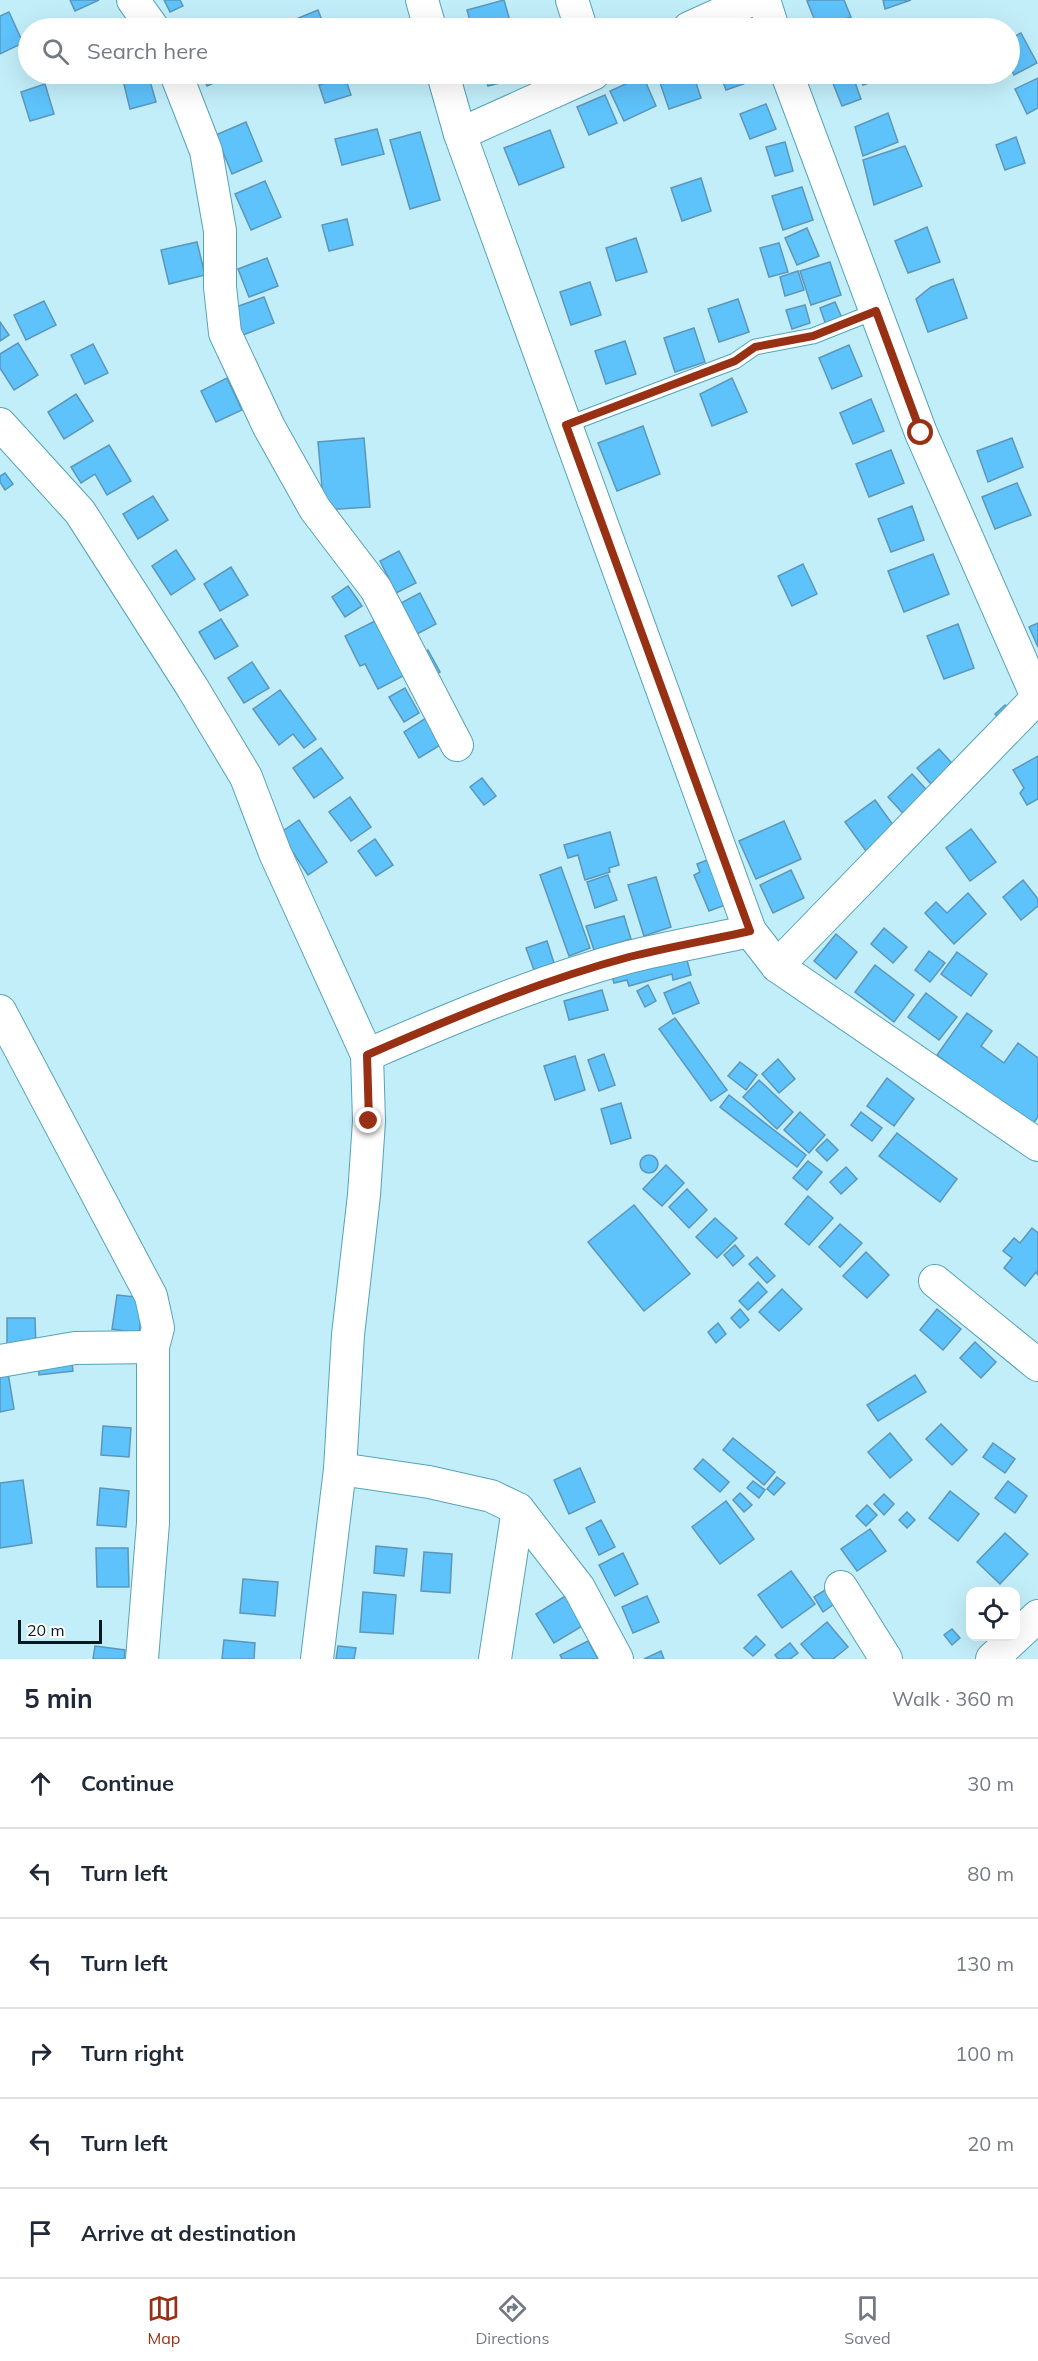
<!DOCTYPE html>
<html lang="en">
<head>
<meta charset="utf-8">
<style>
	:root { --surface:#fff; --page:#f2f2f3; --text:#1f2937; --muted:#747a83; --line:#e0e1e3; --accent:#983013 }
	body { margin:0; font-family:Mulish,sans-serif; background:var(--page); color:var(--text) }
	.controls { position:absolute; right:18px; bottom:18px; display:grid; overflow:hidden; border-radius:12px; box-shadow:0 6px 24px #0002 }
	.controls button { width:54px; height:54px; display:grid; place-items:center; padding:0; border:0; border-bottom:2px solid var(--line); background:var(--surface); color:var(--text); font:30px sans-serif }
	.scale { position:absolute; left:18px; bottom:15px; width:84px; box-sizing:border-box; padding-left:6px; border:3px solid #02191f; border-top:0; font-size:16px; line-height:21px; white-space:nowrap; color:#02191f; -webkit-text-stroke:4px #fff; paint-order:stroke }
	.stop { position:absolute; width:18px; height:18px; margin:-14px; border:4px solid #983013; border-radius:50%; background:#fff }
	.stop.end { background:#983013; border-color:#fff; box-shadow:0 2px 6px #0008 }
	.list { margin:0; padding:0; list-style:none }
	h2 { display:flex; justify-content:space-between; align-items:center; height:78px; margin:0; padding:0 24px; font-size:26px }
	h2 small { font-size:20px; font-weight:400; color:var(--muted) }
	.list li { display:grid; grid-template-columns:39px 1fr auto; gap:18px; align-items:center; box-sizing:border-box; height:90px; padding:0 24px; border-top:2px solid var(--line) }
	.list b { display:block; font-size:22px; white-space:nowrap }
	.list em { font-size:20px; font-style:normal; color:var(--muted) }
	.icon { flex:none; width:33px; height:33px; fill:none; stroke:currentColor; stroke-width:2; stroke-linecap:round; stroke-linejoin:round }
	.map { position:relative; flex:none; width:1038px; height:1659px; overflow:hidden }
	.search { position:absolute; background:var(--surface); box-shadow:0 6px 24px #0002; left:18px; right:18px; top:18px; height:66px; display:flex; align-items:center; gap:15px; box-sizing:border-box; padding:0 21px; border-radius:33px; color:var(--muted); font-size:22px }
	.sheet { height:618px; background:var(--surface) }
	nav { display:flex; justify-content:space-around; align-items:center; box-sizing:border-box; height:84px; border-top:2px solid var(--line); background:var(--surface); font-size:16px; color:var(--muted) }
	nav a { display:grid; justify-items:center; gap:3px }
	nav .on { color:var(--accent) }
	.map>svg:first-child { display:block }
	.building { fill:#5ec2fb; stroke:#5c97ba; stroke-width:1.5 }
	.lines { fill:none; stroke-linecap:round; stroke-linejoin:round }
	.lane-casing { stroke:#56a3b6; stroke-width:17 }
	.street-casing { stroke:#56a3b6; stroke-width:34 }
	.lane { stroke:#fff; stroke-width:15 }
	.street { stroke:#fff; stroke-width:32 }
	.route { stroke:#983013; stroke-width:8 }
</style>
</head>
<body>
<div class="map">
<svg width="1038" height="1659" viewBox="0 0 1038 1659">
	<rect width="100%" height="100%" fill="#c2eefa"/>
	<g class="building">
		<polygon points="70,0 99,0 75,11"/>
		<polygon points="164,0 180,0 183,6 170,12"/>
		<polygon points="504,0 512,28 472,28 467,10"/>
		<polygon points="810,0 844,0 851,17 818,28 807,1"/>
		<polygon points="883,0 911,0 885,9"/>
		<polygon points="318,10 325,28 295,28 291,21"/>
		<polygon points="9,12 23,43 0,54 0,16"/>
		<polygon points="619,19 622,28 590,28"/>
		<polygon points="1021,33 1037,63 1014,75 1010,66 1010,39"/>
		<polygon points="129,74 148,74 156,102 130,109 122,76"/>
		<polygon points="201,74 228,74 230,76 207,86"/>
		<polygon points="485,74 513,74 515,79 488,86"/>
		<polygon points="657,74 693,74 701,98 669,109"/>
		<polygon points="720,74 743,74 746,83 726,90"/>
		<polygon points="837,74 852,74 861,99 842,106 830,76"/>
		<polygon points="858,74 875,74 878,80 863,85"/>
		<polygon points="974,74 987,74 987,75 975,79"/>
		<polygon points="643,76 656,106 624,121 610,91"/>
		<polygon points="345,77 351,95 325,103 319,85"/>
		<polygon points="1038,78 1038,108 1027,114 1015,89"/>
		<polygon points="45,84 54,114 30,121 21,92"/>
		<polygon points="605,95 617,123 589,135 577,107"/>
		<polygon points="766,104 776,129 750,139 740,114"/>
		<polygon points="888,113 898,142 863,156 855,127"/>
		<polygon points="246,122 262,161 232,174 216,135"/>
		<polygon points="377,129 384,154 342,165 335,139"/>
		<polygon points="550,130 564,167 519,185 504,148"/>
		<polygon points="420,132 440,200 410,209 390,140"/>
		<polygon points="1016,137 1025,163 1005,170 996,145"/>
		<polygon points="785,142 793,171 775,176 766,147"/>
		<polygon points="905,146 922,186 874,205 863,160"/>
		<polygon points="701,178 711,211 682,221 671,188"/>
		<polygon points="265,181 281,217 251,230 235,194"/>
		<polygon points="802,187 813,220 783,230 772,196"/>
		<polygon points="347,219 353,245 329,251 322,225"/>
		<polygon points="927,227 940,262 908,273 895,241"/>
		<polygon points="807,228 819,256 797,265 785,238"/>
		<polygon points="636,238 647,272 616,281 606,248"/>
		<polygon points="197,242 205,275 169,284 161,250"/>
		<polygon points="779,243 788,272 769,277 760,248"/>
		<polygon points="267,258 278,286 249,297 238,269"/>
		<polygon points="830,262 841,295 811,305 800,271"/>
		<polygon points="798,271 804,290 785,296 780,277"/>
		<polygon points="953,279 967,318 928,332 916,299 931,287"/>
		<polygon points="590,282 601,315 571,325 560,292"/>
		<polygon points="264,297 274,323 243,335 233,308"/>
		<polygon points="738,299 749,332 719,342 708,309"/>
		<polygon points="44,301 56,325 26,340 14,315"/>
		<polygon points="835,302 842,318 826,325 820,308"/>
		<polygon points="805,305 810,323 792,329 786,310"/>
		<polygon points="0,322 9,335 0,341"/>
		<polygon points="694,328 705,362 675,372 664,338"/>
		<polygon points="625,341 636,374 606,384 595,351"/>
		<polygon points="18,343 38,375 14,390 0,368 0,354"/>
		<polygon points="93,344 108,373 85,384 71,355"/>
		<polygon points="849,345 862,376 832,389 819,358"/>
		<polygon points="227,378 242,410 216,422 201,391"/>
		<polygon points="732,378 747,412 712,426 700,394"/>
		<polygon points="76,394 93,421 64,439 48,412"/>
		<polygon points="871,399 884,431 853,444 840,413"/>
		<polygon points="643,426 660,474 617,491 598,443"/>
		<polygon points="364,438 370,507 324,510 318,442"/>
		<polygon points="1012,438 1023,467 988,482 977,451"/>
		<polygon points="109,445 131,481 107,495 95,474 81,483 71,467"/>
		<polygon points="891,450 904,483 869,497 856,464"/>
		<polygon points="5,473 13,484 5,490 0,482 0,476"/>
		<polygon points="1017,483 1031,515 995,529 982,497"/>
		<polygon points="153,496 168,520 138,539 123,514"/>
		<polygon points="912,506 924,540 891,552 878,519"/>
		<polygon points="176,550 195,579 171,595 152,566"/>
		<polygon points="399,551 416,583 396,593 380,561"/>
		<polygon points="933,554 949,594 904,612 888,571"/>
		<polygon points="803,564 817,594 792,606 778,576"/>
		<polygon points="231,567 248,595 220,611 204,584"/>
		<polygon points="348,586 362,606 345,617 332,597"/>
		<polygon points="420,593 436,624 417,634 401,603"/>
		<polygon points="221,619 238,646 215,659 199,632"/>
		<polygon points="377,620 405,675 378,689 365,664 360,666 345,636"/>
		<polygon points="1038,623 1038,647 1029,627"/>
		<polygon points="958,624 974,668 944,679 927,636"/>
		<polygon points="428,650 440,672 431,677 419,655"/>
		<polygon points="252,662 269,688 244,703 228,678"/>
		<polygon points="405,688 419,713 404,722 389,697"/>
		<polygon points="280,690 316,739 304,748 293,734 279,745 253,709"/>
		<polygon points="1005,705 1012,714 1002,723 995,714"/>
		<polygon points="426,718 442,744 419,758 404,732"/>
		<polygon points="321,748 343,778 314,798 293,768"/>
		<polygon points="939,749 959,771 937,791 917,768"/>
		<polygon points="1038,756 1038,799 1027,805 1020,793 1024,788 1013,770"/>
		<polygon points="912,774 934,798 910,821 888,797"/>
		<polygon points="482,778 496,796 484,805 470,787"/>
		<polygon points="350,797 371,827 351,841 329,812"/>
		<polygon points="875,800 896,829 866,851 845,822"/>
		<polygon points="299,820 327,862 308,875 280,833"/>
		<polygon points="784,821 801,859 756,879 739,841"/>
		<polygon points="971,829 996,862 970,881 946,848"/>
		<polygon points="610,832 619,865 609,868 610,872 585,880 578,855 568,858 564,845"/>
		<polygon points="375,839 393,865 376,876 358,851"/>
		<polygon points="715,857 733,902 709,911 694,875 700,872 697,864"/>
		<polygon points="561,867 590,948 569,956 540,875"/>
		<polygon points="791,870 804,898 773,913 760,885"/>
		<polygon points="608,875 617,900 595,908 587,882"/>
		<polygon points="656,877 671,927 644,936 628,885"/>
		<polygon points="1023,880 1038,899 1038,906 1021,920 1003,897"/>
		<polygon points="968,893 986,914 954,944 925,913 936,902 947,913"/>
		<polygon points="624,916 631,939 594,950 586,926"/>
		<polygon points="884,928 907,947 893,963 871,944"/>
		<polygon points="836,934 857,952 836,979 814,961"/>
		<polygon points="547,941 554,963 534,970 526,948"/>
		<polygon points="929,951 945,963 930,982 915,970"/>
		<polygon points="957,952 987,974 971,996 941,974"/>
		<polygon points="685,953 691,975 673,980 672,974 629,986 627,980 614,983 611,973"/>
		<polygon points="875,965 914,995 894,1022 855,992"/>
		<polygon points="690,982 699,1003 673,1014 664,993"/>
		<polygon points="648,985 656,1001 645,1007 637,991"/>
		<polygon points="602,990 608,1010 569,1020 564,1001"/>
		<polygon points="926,993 957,1017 939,1040 908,1017"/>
		<polygon points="967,1013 992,1031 981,1046 1004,1063 1018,1043 1038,1058 1038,1117 1032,1125 937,1055"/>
		<polygon points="675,1018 727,1090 711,1101 659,1029"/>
		<polygon points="604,1054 615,1085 599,1091 588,1060"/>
		<polygon points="575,1056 585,1090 555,1100 544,1066"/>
		<polygon points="778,1059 795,1079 779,1093 762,1074"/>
		<polygon points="740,1062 757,1075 746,1090 728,1076"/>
		<polygon points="887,1078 914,1099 894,1126 867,1106"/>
		<polygon points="759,1080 793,1112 777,1129 743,1097"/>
		<polygon points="729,1095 806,1155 797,1167 720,1107"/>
		<polygon points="621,1103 631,1138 611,1144 601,1109"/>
		<polygon points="800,1112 825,1135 809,1153 784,1130"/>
		<polygon points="861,1112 882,1128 872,1141 851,1125"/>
		<polygon points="897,1133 957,1179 940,1202 879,1156"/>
		<polygon points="827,1139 838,1150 827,1161 816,1150"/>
		<circle cx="649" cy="1164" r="9"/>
		<polygon points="808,1161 822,1172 807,1190 793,1178"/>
		<polygon points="666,1165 684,1183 662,1206 643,1189"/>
		<polygon points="846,1167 857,1179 841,1194 830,1182"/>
		<polygon points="687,1189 707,1210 689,1228 669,1207"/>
		<polygon points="808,1196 833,1218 809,1245 785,1224"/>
		<polygon points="634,1205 690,1274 644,1311 588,1242"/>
		<polygon points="715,1218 737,1238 717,1258 696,1237"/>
		<polygon points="840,1224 862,1243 840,1267 819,1247"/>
		<polygon points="1032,1228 1038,1233 1038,1275 1036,1272 1025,1286 1004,1268 1012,1258 1003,1251 1014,1238 1020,1243"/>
		<polygon points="735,1245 744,1256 733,1266 724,1255"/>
		<polygon points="866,1252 889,1275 867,1298 843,1276"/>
		<polygon points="757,1257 775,1276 767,1283 749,1264"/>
		<polygon points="758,1282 767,1292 748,1310 739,1301"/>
		<polygon points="782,1289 802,1309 779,1331 759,1312"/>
		<polygon points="117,1295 144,1298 139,1333 112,1329"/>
		<polygon points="740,1309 749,1320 740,1328 731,1318"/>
		<polygon points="937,1309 961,1329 943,1350 920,1330"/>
		<polygon points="7,1318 35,1318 36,1347 7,1348"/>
		<polygon points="718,1323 726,1334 716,1343 708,1332"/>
		<polygon points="975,1342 996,1362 981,1378 960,1358"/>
		<polygon points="71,1355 73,1371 39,1375 38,1359"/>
		<polygon points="7,1367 14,1409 0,1412 0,1368"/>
		<polygon points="915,1375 926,1392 878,1421 867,1405"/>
		<polygon points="941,1424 967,1450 952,1465 926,1439"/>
		<polygon points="103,1426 131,1428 129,1457 101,1455"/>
		<polygon points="890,1433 912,1460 890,1478 868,1452"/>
		<polygon points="733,1438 775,1472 764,1485 723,1450"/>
		<polygon points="993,1443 1015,1459 1005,1473 983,1457"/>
		<polygon points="703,1459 729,1482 720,1492 694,1469"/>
		<polygon points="580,1468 595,1502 569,1514 554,1480"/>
		<polygon points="777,1477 785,1483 774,1495 767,1489"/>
		<polygon points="23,1480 32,1543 0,1548 0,1483"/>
		<polygon points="753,1481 765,1490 759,1498 747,1488"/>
		<polygon points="1008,1481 1027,1496 1015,1513 995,1498"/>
		<polygon points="100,1488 129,1491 126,1527 97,1525"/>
		<polygon points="950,1491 979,1514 958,1541 929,1518"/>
		<polygon points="740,1493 752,1505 744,1512 733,1500"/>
		<polygon points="884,1494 894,1504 884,1515 874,1504"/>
		<polygon points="726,1501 754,1539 720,1564 692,1527"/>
		<polygon points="867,1505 877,1515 866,1526 856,1516"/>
		<polygon points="907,1512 915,1520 907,1528 899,1520"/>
		<polygon points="601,1520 615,1547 599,1555 586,1528"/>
		<polygon points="870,1529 886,1551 857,1571 841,1549"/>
		<polygon points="1005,1533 1028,1554 1000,1584 977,1562"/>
		<polygon points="376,1546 407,1549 404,1576 374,1573"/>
		<polygon points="96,1548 128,1548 129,1587 97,1587"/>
		<polygon points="424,1552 452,1554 450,1593 421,1591"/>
		<polygon points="623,1553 638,1584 615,1596 599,1565"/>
		<polygon points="791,1571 815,1604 782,1628 758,1595"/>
		<polygon points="243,1579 278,1582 275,1616 240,1613"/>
		<polygon points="825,1590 834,1604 823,1612 814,1597"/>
		<polygon points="363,1592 396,1595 393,1634 360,1632"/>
		<polygon points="567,1595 584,1625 554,1643 536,1614"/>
		<polygon points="647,1596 659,1622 633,1633 622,1607"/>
		<polygon points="827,1622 848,1647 833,1659 814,1659 801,1644"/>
		<polygon points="952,1629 960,1638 952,1645 944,1635"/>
		<polygon points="756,1636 765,1645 753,1656 744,1648"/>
		<polygon points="224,1640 255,1643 254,1659 222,1659"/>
		<polygon points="588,1641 598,1659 562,1659 560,1655"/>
		<polygon points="790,1643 798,1653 790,1659 778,1659 775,1655"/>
		<polygon points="95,1646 125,1650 124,1659 93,1659"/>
		<polygon points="338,1646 356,1648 354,1659 336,1659"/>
		<polygon points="661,1651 664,1659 644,1659"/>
	</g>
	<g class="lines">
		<defs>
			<polyline id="lane" points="566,425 735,361 755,347 813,336 876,311"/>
			<g id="street">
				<polyline points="133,0 153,28"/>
				<polyline points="422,0 430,28"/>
				<polyline points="572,0 581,28"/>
				<polyline points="764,0 773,28"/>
				<polyline points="689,28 751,0"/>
				<polyline points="176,74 206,151 220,231 220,287 225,333 269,427 315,509 376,589 457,745"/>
				<polyline points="443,74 460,134 750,931 777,966 1038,1145"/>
				<polyline points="787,74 921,433 1038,699"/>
				<polyline points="460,134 593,74"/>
				<polyline points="0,424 80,512 192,687 246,777 275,853 367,1055 369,1121 364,1195 348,1335 340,1469 317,1659"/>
				<polyline points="777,966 1038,697"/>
				<polyline points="0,1011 151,1296 158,1328 153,1347 153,1523 142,1659"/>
				<path d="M 367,1055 C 452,1018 539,981 629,957 C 669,947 710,940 750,931"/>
				<polyline points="935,1281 1038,1365"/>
				<polyline points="0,1361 75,1348 153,1347"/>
				<polyline points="340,1469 429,1482 491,1496 518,1509 579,1588 617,1659"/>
				<polyline points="841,1587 886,1659"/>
				<polyline points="495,1659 518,1509"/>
				<polyline points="992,1659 1038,1616"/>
			</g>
		</defs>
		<use href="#lane" class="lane-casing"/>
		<use href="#street" class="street-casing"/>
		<use href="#lane" class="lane"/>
		<use href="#street" class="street"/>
	</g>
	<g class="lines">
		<path class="route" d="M 369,1121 L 367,1055 C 452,1018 539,981 629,957 C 669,947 710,940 750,931 L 566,425 L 735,361 L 755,347 L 813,336 L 876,311 L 921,433"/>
	</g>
</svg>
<div class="controls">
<button><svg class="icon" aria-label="locate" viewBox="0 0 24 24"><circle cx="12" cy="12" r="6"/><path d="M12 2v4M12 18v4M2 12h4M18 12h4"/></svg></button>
</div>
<div class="scale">20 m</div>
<div class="stop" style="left:921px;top:433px"></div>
<div class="stop end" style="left:369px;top:1121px"></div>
<div class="search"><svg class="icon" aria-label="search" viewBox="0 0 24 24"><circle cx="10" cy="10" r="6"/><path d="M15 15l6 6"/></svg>Search here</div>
</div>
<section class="sheet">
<h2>5 min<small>Walk · 360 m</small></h2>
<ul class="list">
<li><svg class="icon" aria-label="ahead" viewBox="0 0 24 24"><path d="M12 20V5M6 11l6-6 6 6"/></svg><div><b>Continue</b></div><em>30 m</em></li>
<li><svg class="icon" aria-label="left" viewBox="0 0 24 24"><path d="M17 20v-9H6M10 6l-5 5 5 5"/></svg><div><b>Turn left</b></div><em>80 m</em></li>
<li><svg class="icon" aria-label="left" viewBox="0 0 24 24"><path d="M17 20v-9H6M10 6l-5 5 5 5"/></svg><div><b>Turn left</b></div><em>130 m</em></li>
<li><svg class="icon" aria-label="right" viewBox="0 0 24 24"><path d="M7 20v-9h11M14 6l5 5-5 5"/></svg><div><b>Turn right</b></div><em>100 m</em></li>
<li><svg class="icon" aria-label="left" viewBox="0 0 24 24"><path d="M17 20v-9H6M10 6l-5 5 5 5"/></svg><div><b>Turn left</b></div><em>20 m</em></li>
<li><svg class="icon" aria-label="arrive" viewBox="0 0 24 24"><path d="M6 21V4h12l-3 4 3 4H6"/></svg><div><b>Arrive at destination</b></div></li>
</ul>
</section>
<nav>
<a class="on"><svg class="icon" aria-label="map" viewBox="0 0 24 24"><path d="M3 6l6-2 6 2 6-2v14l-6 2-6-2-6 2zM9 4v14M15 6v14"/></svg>Map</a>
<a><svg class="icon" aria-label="directions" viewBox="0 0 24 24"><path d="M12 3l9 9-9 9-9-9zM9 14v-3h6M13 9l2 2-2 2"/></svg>Directions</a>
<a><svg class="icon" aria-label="saved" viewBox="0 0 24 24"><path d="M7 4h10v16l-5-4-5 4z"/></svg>Saved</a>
</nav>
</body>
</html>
